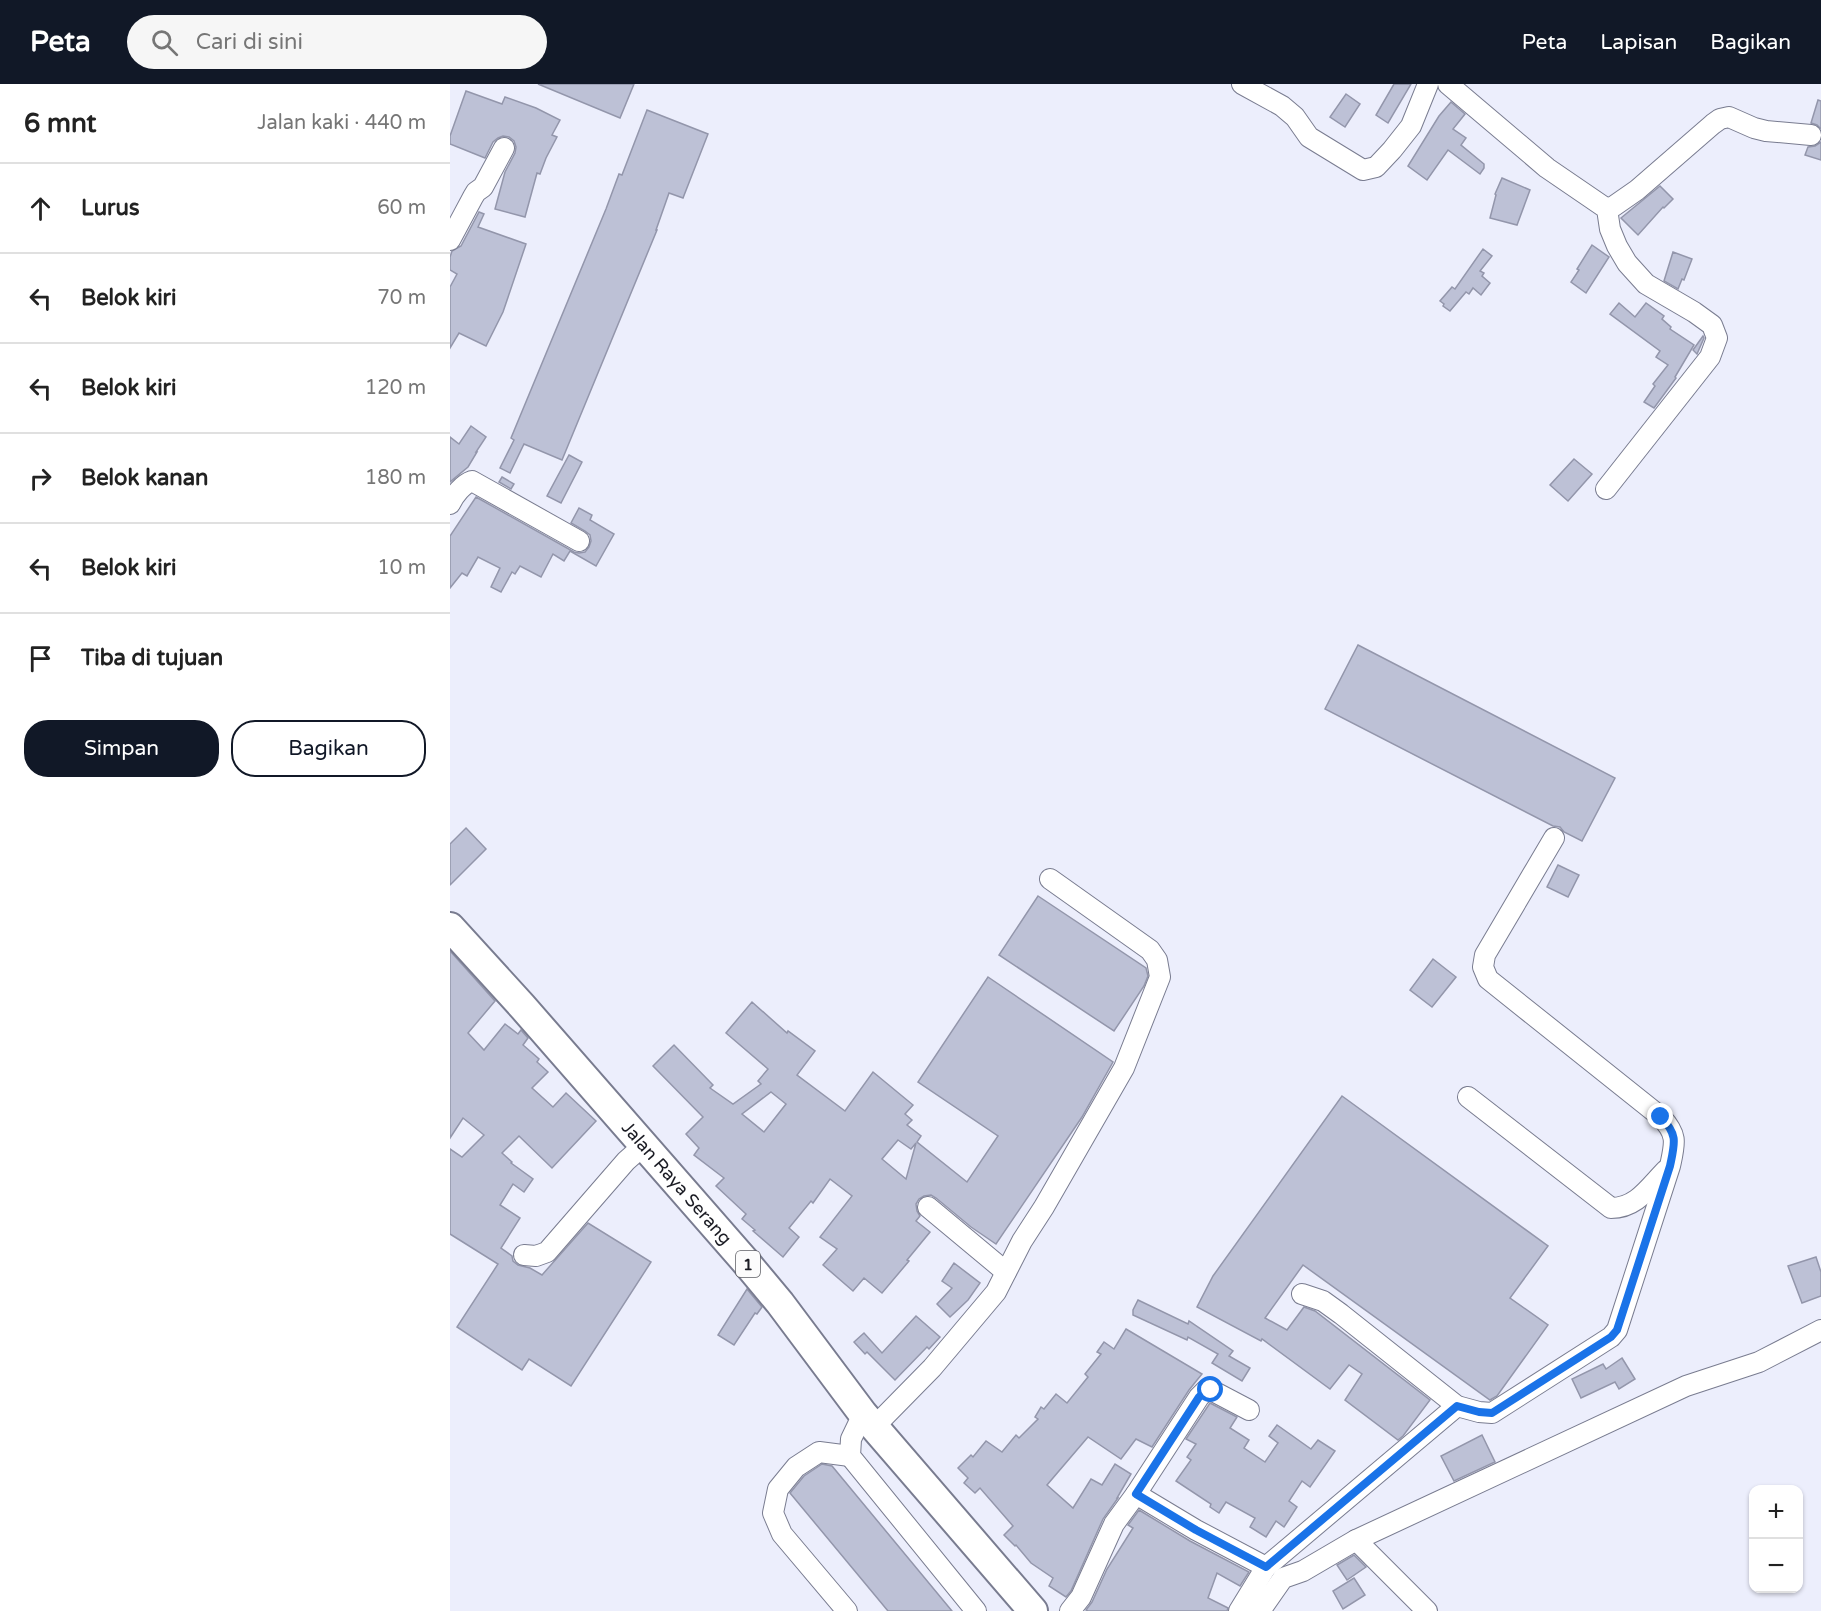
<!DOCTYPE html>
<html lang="id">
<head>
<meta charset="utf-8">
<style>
	:root { --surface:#fff; --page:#f6f6f6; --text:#222; --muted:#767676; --line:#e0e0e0; --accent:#111827 }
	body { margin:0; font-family:"Varela Round",sans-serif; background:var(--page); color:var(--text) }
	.controls { position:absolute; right:18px; bottom:18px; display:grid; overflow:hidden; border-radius:12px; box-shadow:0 2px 4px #0004 }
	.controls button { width:54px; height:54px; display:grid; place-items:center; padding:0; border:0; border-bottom:2px solid var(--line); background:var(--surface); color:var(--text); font:30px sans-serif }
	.stop { position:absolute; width:18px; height:18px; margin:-14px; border:4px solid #1a73e8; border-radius:50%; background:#fff }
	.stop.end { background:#1a73e8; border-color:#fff; box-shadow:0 2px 6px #0008 }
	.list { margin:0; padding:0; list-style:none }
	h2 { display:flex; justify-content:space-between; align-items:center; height:78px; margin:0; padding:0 24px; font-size:26px }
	h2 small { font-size:20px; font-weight:400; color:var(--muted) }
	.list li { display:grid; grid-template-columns:39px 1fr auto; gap:18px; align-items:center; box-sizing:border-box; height:90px; padding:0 24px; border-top:2px solid var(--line) }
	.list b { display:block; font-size:22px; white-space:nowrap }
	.list em { font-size:20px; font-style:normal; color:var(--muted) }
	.actions { display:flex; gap:12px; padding:18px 24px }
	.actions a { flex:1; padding:14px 0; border:2px solid var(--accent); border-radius:24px; text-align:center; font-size:21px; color:var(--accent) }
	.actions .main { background:var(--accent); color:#fff }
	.icon { flex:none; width:33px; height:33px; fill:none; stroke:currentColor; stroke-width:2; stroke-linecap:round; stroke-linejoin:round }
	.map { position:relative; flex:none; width:1371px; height:1527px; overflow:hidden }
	header { display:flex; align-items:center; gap:36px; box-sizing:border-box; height:84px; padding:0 30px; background:var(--accent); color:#fff }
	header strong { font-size:28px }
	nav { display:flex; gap:33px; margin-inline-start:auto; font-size:21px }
	.search { width:420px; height:54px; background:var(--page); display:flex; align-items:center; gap:15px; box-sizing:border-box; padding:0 21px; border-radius:33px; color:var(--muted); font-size:22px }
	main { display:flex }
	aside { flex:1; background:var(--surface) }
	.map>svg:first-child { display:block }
	.building { fill:#bdc1d6; stroke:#9396ab; stroke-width:1.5; fill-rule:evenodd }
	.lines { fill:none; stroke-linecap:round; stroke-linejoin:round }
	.minor-casing { stroke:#797c90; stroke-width:22 }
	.highway-casing { stroke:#797c90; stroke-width:32 }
	.minor { stroke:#fff; stroke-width:20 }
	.highway { stroke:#fff; stroke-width:28 }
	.route { stroke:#1a73e8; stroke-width:8 }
	.labels { text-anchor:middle; stroke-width:4.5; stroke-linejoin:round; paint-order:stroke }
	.shield { fill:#fcfcfc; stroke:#5e5f65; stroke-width:1.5 }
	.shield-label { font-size:16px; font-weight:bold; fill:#1b1c24 }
	.street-label { font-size:18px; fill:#1b1c24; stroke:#fcfcfc }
</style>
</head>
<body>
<header>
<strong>Peta</strong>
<div class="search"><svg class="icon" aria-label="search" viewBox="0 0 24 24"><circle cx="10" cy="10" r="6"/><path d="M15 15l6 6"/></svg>Cari di sini</div>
<nav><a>Peta</a><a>Lapisan</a><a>Bagikan</a></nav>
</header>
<main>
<aside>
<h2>6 mnt<small>Jalan kaki · 440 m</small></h2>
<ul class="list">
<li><svg class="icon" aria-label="ahead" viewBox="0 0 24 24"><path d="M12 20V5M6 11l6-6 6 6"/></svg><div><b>Lurus</b></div><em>60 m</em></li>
<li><svg class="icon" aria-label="left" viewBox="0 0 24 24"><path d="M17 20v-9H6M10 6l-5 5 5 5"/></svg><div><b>Belok kiri</b></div><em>70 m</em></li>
<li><svg class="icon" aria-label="left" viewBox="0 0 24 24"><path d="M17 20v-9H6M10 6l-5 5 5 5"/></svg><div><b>Belok kiri</b></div><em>120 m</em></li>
<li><svg class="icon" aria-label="right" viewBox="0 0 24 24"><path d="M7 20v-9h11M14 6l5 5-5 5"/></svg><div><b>Belok kanan</b></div><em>180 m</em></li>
<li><svg class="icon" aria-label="left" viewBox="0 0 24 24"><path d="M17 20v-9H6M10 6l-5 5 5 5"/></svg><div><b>Belok kiri</b></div><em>10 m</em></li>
<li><svg class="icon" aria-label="arrive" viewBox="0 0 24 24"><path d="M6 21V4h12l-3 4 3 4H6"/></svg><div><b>Tiba di tujuan</b></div></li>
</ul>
<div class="actions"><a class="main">Simpan</a><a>Bagikan</a></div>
</aside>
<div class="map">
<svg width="1371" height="1527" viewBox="0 0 1371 1527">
	<rect width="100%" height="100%" fill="#eceefc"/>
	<g class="building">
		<polygon points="88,0 184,0 170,34"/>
		<polygon points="944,0 961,0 938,39 926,31"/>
		<polygon points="16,7 52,20 55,13 86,24 110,36 102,51 107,53 96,74 90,90 87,89 75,133 45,125 55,88 65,69 66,63 64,57 59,53 53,52 48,54 43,58 35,74 0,60 0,52"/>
		<polygon points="896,10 910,20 895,43 880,33"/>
		<polygon points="1368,16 1371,17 1371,45 1367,41 1361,39"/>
		<polygon points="1001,18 1015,30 1003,45 1016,54 1011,61 1034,80 1034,84 1030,90 998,66 977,96 958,82 989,32"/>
		<polygon points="197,26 258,50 233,114 219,109 206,146 207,146 112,376 74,360 60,389 50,384 64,356 61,354 156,125 169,90 172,91"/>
		<polygon points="1371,58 1371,76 1355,71 1358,63 1365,62"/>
		<polygon points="1052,94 1080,106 1067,141 1040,134 1046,111 1045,110"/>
		<polygon points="1210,102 1223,115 1214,124 1213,123 1188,151 1171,134"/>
		<polygon points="29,128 34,130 28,143 76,160 53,228 36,262 9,249 0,264 0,203 7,190 0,186 0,173 2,167 11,162"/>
		<polygon points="1142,161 1159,173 1136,209 1121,198 1129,186 1127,185"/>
		<polygon points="1033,165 1042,172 1030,187 1034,189 1032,192 1040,199 1031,211 1023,204 1019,210 1016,208 1000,227 993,222 994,220 990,217 1002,203 1005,205"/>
		<polygon points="1223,168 1242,175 1234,196 1232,195 1228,205 1214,197"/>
		<polygon points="1169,219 1185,233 1196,219 1214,232 1212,235 1221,243 1220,245 1244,261 1225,293 1226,294 1204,324 1194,318 1205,302 1203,300 1218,281 1206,273 1210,267 1160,230"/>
		<polygon points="1253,252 1254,254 1247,270 1243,266"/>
		<polygon points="21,342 36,353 26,368 27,368 18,383 0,398 0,353 9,360"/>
		<polygon points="119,371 132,378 111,419 97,412"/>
		<polygon points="1124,375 1142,390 1118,417 1100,401"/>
		<polygon points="52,393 64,400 61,405 49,398"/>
		<polygon points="26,413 124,468 129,469 135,468 139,463 141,457 140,451 135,447 121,439 129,424 142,431 140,436 164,450 146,482 120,467 114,477 103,470 91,493 70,482 65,490 62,488 51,508 41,503 50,484 28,473 17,492 12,489 0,504 0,452"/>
		<polygon points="908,561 1165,694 1132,757 1114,748 1110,743 1103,742 875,625"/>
		<polygon points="16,744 36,765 0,801 0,760"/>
		<polygon points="1108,781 1129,791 1118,813 1097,803"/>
		<polygon points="588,812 696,884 698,892 694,902 664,947 549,871"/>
		<polygon points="0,867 45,917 18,949 34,966 55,940 68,950 71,946 78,954 73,961 89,975 87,978 98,988 82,1004 103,1023 116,1009 146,1037 102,1084 69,1052 52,1069 62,1078 61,1079 83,1095 74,1108 63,1100 50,1121 70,1134 51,1164 62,1172 63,1177 68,1181 80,1184 92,1191 138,1139 201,1178 121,1302 79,1275 72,1286 7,1243 48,1180 0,1150 0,1065 12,1073 34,1051 13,1034 0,1054"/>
		<polygon points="983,875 1006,893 982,923 960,906"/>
		<path d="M 538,893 L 663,978 L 632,1033 L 546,1160 L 521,1143 L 486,1114 L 481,1111 L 474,1112 L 469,1115 L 466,1120 L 467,1127 L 470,1132 L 466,1137 L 480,1148 L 457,1176 L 459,1177 L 432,1209 L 414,1194 L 403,1207 L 373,1181 L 387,1165 L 370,1153 L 402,1112 L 380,1095 L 363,1119 L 361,1117 L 339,1144 L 349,1153 L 333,1173 L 303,1147 L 305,1146 L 292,1135 L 296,1130 L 266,1102 L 274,1094 L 244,1071 L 249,1064 L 236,1050 L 253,1033 L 203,982 L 224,961 L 263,1001 L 260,1004 L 283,1020 L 311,1000 L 308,997 L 318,985 L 276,949 L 302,918 L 337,949 L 338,947 L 365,967 L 347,991 L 395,1027 L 423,988 L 463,1021 L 455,1030 L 462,1036 L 457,1041 L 471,1052 L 467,1058 L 517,1098 L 548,1052 L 468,998 ZM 321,1008 L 336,1020 L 314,1048 L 292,1030 ZM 448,1056 L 461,1065 L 466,1059 L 456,1095 L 432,1075 Z"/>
		<polygon points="892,1012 1098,1162 1060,1214 1098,1241 1047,1312 1040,1316 853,1181 815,1234 837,1246 854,1223 865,1227 980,1316 953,1352 948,1356 895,1316 912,1290 899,1281 880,1305 812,1255 811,1257 747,1223 763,1192"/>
		<polygon points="1366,1173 1371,1188 1371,1212 1352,1219 1338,1182"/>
		<polygon points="504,1179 530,1199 518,1216 500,1233 487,1220 502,1204 492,1197"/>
		<polygon points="297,1205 312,1223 307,1230 305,1229 284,1261 268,1251"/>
		<polygon points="688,1216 738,1240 739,1237 783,1267 779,1272 800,1284 792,1297 762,1279 768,1270 738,1253 737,1256 683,1231 683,1226"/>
		<polygon points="466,1232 490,1253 479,1265 477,1263 445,1296 417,1268 415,1270 404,1258 414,1249 432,1269"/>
		<polygon points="676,1245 752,1290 739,1306 702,1363 686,1355 671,1375 638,1353 597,1401 623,1424 641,1395 652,1401 665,1380 681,1390 667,1414 668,1414 653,1435 621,1507 616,1513 599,1502 603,1494 581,1479 566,1461 565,1462 554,1451 563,1442 530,1404 525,1409 514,1399 518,1394 508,1384 521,1371 523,1373 536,1357 552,1368 566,1351 569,1354 588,1335 585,1333 591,1323 594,1325 606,1310 617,1319 638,1293 635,1290 651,1270 647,1268 654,1258 664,1265"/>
		<polygon points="1172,1274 1185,1295 1169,1305 1165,1298 1131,1314 1122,1295 1153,1280 1156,1285"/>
		<polygon points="760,1319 787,1333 780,1344 799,1356 794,1364 815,1378 828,1359 819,1352 827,1341 861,1365 868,1356 885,1367 860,1403 852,1397 839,1417 847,1423 834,1443 826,1437 816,1453 800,1443 805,1434 776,1418 769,1429 760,1423 761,1420 726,1397 741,1376 737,1373 746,1360 736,1355"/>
		<polygon points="1032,1351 1045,1378 1004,1397 991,1372"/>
		<polygon points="372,1380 382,1382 502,1527 438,1527 340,1409 354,1392"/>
		<polygon points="689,1426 740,1457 799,1488 790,1502 767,1489 758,1514 778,1524 777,1527 638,1527 636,1526 642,1518 657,1485 683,1444 678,1441"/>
		<polygon points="904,1471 916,1483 897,1496 887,1481"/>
		<polygon points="904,1494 915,1511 893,1525 883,1507"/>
	</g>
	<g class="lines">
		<defs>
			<g id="minor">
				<polyline points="792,0 832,22 845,33 859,53 913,86 926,83 942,66 961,42 978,0"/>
				<polyline points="998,0 1097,84 1157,125 1160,145 1167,162 1177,179 1196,200 1244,228 1262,241 1267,254 1260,273 1156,405"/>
				<polyline points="1157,125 1164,122 1187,106 1263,40 1270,35 1279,33 1304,44 1316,47 1361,51"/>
				<polyline points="0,156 23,113 26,108 33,103 54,64"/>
				<path d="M 0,420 C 4,411 13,400 22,397 L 129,457"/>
				<path d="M 1018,1013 L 1161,1124 C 1187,1124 1199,1103 1216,1086"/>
				<polyline points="478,1123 556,1188"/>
				<polyline points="74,1171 86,1172 97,1168 176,1077 193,1062"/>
				<path d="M 852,1210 L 873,1217 L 891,1230 L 1007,1322 L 1029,1328 L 1042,1329 L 1161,1253 L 1167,1246 L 1220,1082 C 1225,1059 1228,1051 1211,1033 L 1038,895 L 1033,883 L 1035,871 L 1104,754"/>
				<polyline points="413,1330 401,1355 400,1372 526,1527"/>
				<polyline points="425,1342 482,1284 546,1208 572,1157 594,1123 674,984 710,893 707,876 700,866 600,795"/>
				<polyline points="686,1410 749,1313 756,1306 761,1306 799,1326"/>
				<polyline points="906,1456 977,1527"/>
				<polyline points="397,1527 332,1450 323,1429 328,1405 346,1383 369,1368 400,1372"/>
				<polyline points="620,1527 631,1513 664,1440 686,1410 746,1446 816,1483"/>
				<polyline points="789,1527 816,1483 1007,1322"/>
				<polyline points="810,1527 833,1494 853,1487 906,1456 1236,1302 1309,1278 1371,1246"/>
			</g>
			<g id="highway">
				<path id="s1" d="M 0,843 L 72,922 L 295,1177 L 330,1219 L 413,1330 L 583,1527"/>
			</g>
		</defs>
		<use href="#minor" class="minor-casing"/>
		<use href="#highway" class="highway-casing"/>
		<use href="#minor" class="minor"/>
		<use href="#highway" class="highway"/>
	</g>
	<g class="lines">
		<path class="route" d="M 761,1306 L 756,1306 L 749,1313 L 686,1410 L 746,1446 L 816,1483 L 1007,1322 L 1029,1328 L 1042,1329 L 1161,1253 L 1167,1246 L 1220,1082 C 1225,1058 1228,1051 1211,1033"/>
	</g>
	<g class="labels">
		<rect class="shield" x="286" y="1167" width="24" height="26" rx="4.5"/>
		<g class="shield-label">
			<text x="298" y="1186">1</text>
		</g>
		<g class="street-label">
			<text dy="6" stroke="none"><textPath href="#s1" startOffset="342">Jalan Raya Serang</textPath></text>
		</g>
	</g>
</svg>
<div class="controls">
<button>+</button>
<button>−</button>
</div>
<div class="stop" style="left:761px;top:1306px"></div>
<div class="stop end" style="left:1211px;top:1033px"></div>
</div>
</main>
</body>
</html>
